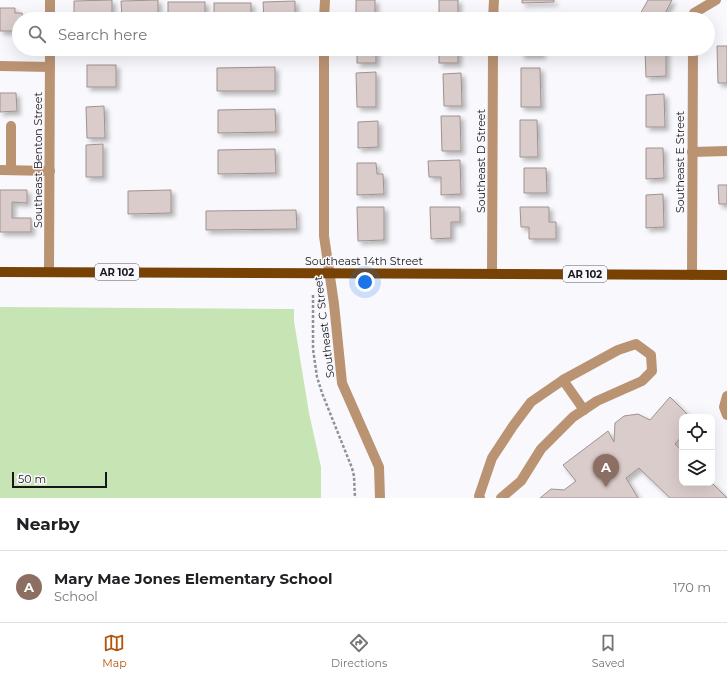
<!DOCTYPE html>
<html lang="en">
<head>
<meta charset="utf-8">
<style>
	:root { --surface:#fff; --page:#f2f2f2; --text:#202124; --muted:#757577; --line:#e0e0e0; --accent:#b45309 }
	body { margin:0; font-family:Montserrat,sans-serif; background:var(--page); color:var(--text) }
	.controls { position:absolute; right:12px; bottom:12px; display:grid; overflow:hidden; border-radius:8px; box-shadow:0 4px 16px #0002 }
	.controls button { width:36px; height:36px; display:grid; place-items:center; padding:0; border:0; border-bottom:1px solid var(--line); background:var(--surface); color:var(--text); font:20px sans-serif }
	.scale { position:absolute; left:12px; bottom:10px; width:95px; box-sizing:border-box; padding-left:4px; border:2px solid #17161a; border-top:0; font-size:11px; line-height:14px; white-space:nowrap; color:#17161a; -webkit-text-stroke:3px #f9f9fd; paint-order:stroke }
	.you { position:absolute; left:365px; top:282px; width:14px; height:14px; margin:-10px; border:3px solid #fff; border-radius:50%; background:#1a73e8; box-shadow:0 0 0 6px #1a73e833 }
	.badge { display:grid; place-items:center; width:26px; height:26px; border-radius:50%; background:var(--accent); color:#fff; font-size:13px; font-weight:700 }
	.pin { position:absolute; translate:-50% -33px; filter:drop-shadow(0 1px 2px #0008) }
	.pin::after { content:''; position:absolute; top:21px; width:14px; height:12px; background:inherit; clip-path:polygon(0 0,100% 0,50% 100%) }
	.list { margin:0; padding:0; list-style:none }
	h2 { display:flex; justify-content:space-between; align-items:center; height:52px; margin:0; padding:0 16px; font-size:17px }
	h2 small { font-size:13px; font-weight:400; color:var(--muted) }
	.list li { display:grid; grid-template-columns:26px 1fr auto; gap:12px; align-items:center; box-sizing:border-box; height:72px; padding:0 16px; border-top:1px solid var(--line) }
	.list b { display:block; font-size:15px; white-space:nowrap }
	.list p { margin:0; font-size:13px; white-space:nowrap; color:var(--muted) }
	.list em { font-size:13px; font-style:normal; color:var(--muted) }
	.icon { flex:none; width:22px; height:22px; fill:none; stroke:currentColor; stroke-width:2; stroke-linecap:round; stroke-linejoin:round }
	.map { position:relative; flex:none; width:727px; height:498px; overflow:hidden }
	.search { position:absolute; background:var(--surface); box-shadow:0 4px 16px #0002; left:12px; right:12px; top:12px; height:44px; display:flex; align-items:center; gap:10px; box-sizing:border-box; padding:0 14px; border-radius:22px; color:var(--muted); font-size:15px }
	.sheet { height:124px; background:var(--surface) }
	nav { display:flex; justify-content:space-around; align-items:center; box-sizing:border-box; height:56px; border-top:1px solid var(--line); background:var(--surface); font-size:11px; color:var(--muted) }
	nav a { display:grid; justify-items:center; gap:2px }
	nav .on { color:var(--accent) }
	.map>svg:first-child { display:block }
	.green { fill:#c7e4b4 }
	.building { fill:#daccca; stroke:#9f9290; filter:url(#shadow) }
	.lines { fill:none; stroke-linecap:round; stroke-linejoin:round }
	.path { stroke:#919094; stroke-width:2.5; stroke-dasharray:3 2; stroke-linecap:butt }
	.minor { stroke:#ba9373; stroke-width:10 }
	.major { stroke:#774204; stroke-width:10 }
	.labels { text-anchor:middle; stroke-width:3; stroke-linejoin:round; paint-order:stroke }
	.shield { fill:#f9f9fd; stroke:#5b5a5e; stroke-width:1 }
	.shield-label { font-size:10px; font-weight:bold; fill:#17161a }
	.street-label { font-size:11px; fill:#17161a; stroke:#f9f9fd }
</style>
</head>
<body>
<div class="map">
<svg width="727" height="498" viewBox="0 0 727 498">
	<defs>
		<filter id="shadow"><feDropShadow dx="3.5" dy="3.5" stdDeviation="2" flood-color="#0004"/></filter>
	</defs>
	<rect width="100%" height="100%" fill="#f9f9fd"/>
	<polygon class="green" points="0,307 294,309 294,321 309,413 321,467 321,498 0,498"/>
	<g class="building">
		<polygon points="112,0 112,19 74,19 74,1"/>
		<polygon points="158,0 158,19 122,19 121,1"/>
		<rect x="356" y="0" width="19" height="19"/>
		<rect x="439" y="0" width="19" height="19"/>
		<polygon points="522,0 554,0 554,2 522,3"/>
		<polygon points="648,0 672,0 662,19 645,19 639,16"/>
		<polygon points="295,1 295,19 264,19 263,2"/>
		<rect x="168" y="2" width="37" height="17"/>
		<rect x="214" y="3" width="37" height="16"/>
		<polygon points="0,8 15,8 15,13 22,13 23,19 19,19 19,31 0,31"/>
		<rect x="521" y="15" width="20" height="4"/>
		<polygon points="717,46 727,46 727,83 718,83"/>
		<rect x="357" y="49" width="19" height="14"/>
		<rect x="439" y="49" width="19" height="14"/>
		<polygon points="521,49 541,49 542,55 521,55"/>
		<polygon points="645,49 666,49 666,76 646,77"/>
		<rect x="87" y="65" width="29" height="22"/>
		<polygon points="275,67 275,91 217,91 217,68"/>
		<polygon points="521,68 540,68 541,107 521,107"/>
		<polygon points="376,72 376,107 357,107 356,73"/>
		<polygon points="461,73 462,106 444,106 443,74"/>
		<polygon points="0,93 16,93 17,111 0,112"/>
		<polygon points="664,94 665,127 646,127 646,95"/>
		<polygon points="104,106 105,138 87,138 86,107"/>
		<polygon points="275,109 276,132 218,133 218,110"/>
		<polygon points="441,116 460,116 461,151 442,151"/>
		<polygon points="520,120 537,120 538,157 520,157"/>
		<polygon points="378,121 378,147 358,148 358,122"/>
		<polygon points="103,144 103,177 86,177 86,145"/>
		<polygon points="646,148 663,148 664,178 646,179"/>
		<polygon points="275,149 276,173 218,174 218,150"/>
		<polygon points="460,160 461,194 441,195 441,177 429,177 428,161"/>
		<polygon points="357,163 376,163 377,174 383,174 384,194 357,195"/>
		<polygon points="524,168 546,168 547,193 524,193"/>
		<polygon points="718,185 727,185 727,204 719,204"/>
		<polygon points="0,190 27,190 27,203 12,202 12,218 31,218 31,232 0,232"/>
		<polygon points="171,190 171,213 128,214 128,191"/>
		<polygon points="663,194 664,227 646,228 646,195"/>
		<polygon points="357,207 384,207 384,240 358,241"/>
		<polygon points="430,207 460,207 460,222 451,222 451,238 431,239"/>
		<polygon points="520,207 549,207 549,222 556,222 556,239 529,239 529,227 521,227"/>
		<polygon points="296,210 297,229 206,230 206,211"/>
		<polygon points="670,397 690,417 682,417 682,436 675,444 682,451 682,483 712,483 727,498 670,498 639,468 626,478 638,498 540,498 551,489 564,490 576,481 563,465 608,431 614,442 615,423 624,416 638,414 650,420"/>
	</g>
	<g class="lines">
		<polyline class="path" points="313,295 313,349 317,377 322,393 352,468 354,476 355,498"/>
		<g class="minor">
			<polyline points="50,19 50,0"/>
			<polyline points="324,19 325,0"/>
			<polyline points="493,19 494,0"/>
			<polyline points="694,19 694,13 716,0"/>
			<polyline points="324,49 324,236 334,304 342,383 379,467 380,498"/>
			<polyline points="0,66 50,67"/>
			<polyline points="692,152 727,151"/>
			<polyline points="0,170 50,171"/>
			<polyline points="11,170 11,126"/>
			<polyline points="49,272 50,49"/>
			<polyline points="492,274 493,49"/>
			<polyline points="692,275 693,49"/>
			<polyline points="563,380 584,410"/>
			<polyline points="727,396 724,407 727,415"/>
			<polyline points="480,498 479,496 492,458 513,426 531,402 563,380 618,350 636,344 651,355 652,371 642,381 597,401 573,417 541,449 521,481 501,498"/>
		</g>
		<polyline class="major" points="0,272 727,275"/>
	</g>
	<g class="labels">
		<g class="shield">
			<rect x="95" y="264" width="44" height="16" rx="3"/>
			<rect x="563" y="266" width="44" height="16" rx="3"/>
		</g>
		<g class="shield-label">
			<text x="117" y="276">AR 102</text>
			<text x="585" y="278">AR 102</text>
		</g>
		<g class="street-label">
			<text transform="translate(38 160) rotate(-90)" y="4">Southeast Benton Street</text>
			<text transform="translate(481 161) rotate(-90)" y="4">Southeast D Street</text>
			<text transform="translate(680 162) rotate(-90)" y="4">Southeast E Street</text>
			<text x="364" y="265">Southeast 14th Street</text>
			<text transform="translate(324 327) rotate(-97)" y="4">Southeast C Street</text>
		</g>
	</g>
</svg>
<div class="controls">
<button><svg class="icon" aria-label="locate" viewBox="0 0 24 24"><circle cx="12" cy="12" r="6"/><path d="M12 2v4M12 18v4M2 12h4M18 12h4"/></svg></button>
<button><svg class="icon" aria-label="layers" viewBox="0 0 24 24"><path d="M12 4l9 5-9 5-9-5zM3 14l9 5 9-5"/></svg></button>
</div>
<div class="scale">50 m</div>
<div class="you"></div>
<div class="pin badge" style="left:606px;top:487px;background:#8d6e63">A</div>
<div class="search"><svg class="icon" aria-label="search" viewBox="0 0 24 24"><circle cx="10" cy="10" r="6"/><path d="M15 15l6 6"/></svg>Search here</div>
</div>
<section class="sheet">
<h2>Nearby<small></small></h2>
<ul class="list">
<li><span class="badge" style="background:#8d6e63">A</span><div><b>Mary Mae Jones Elementary School</b><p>School</p></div><em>170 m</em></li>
</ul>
</section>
<nav>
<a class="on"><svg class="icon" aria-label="map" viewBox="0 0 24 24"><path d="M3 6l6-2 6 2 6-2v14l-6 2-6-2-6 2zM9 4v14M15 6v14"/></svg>Map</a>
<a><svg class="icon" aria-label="directions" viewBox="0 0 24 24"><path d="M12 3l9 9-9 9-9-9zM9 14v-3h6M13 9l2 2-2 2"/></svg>Directions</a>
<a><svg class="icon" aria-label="saved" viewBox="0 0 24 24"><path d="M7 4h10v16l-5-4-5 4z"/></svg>Saved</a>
</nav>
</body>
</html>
